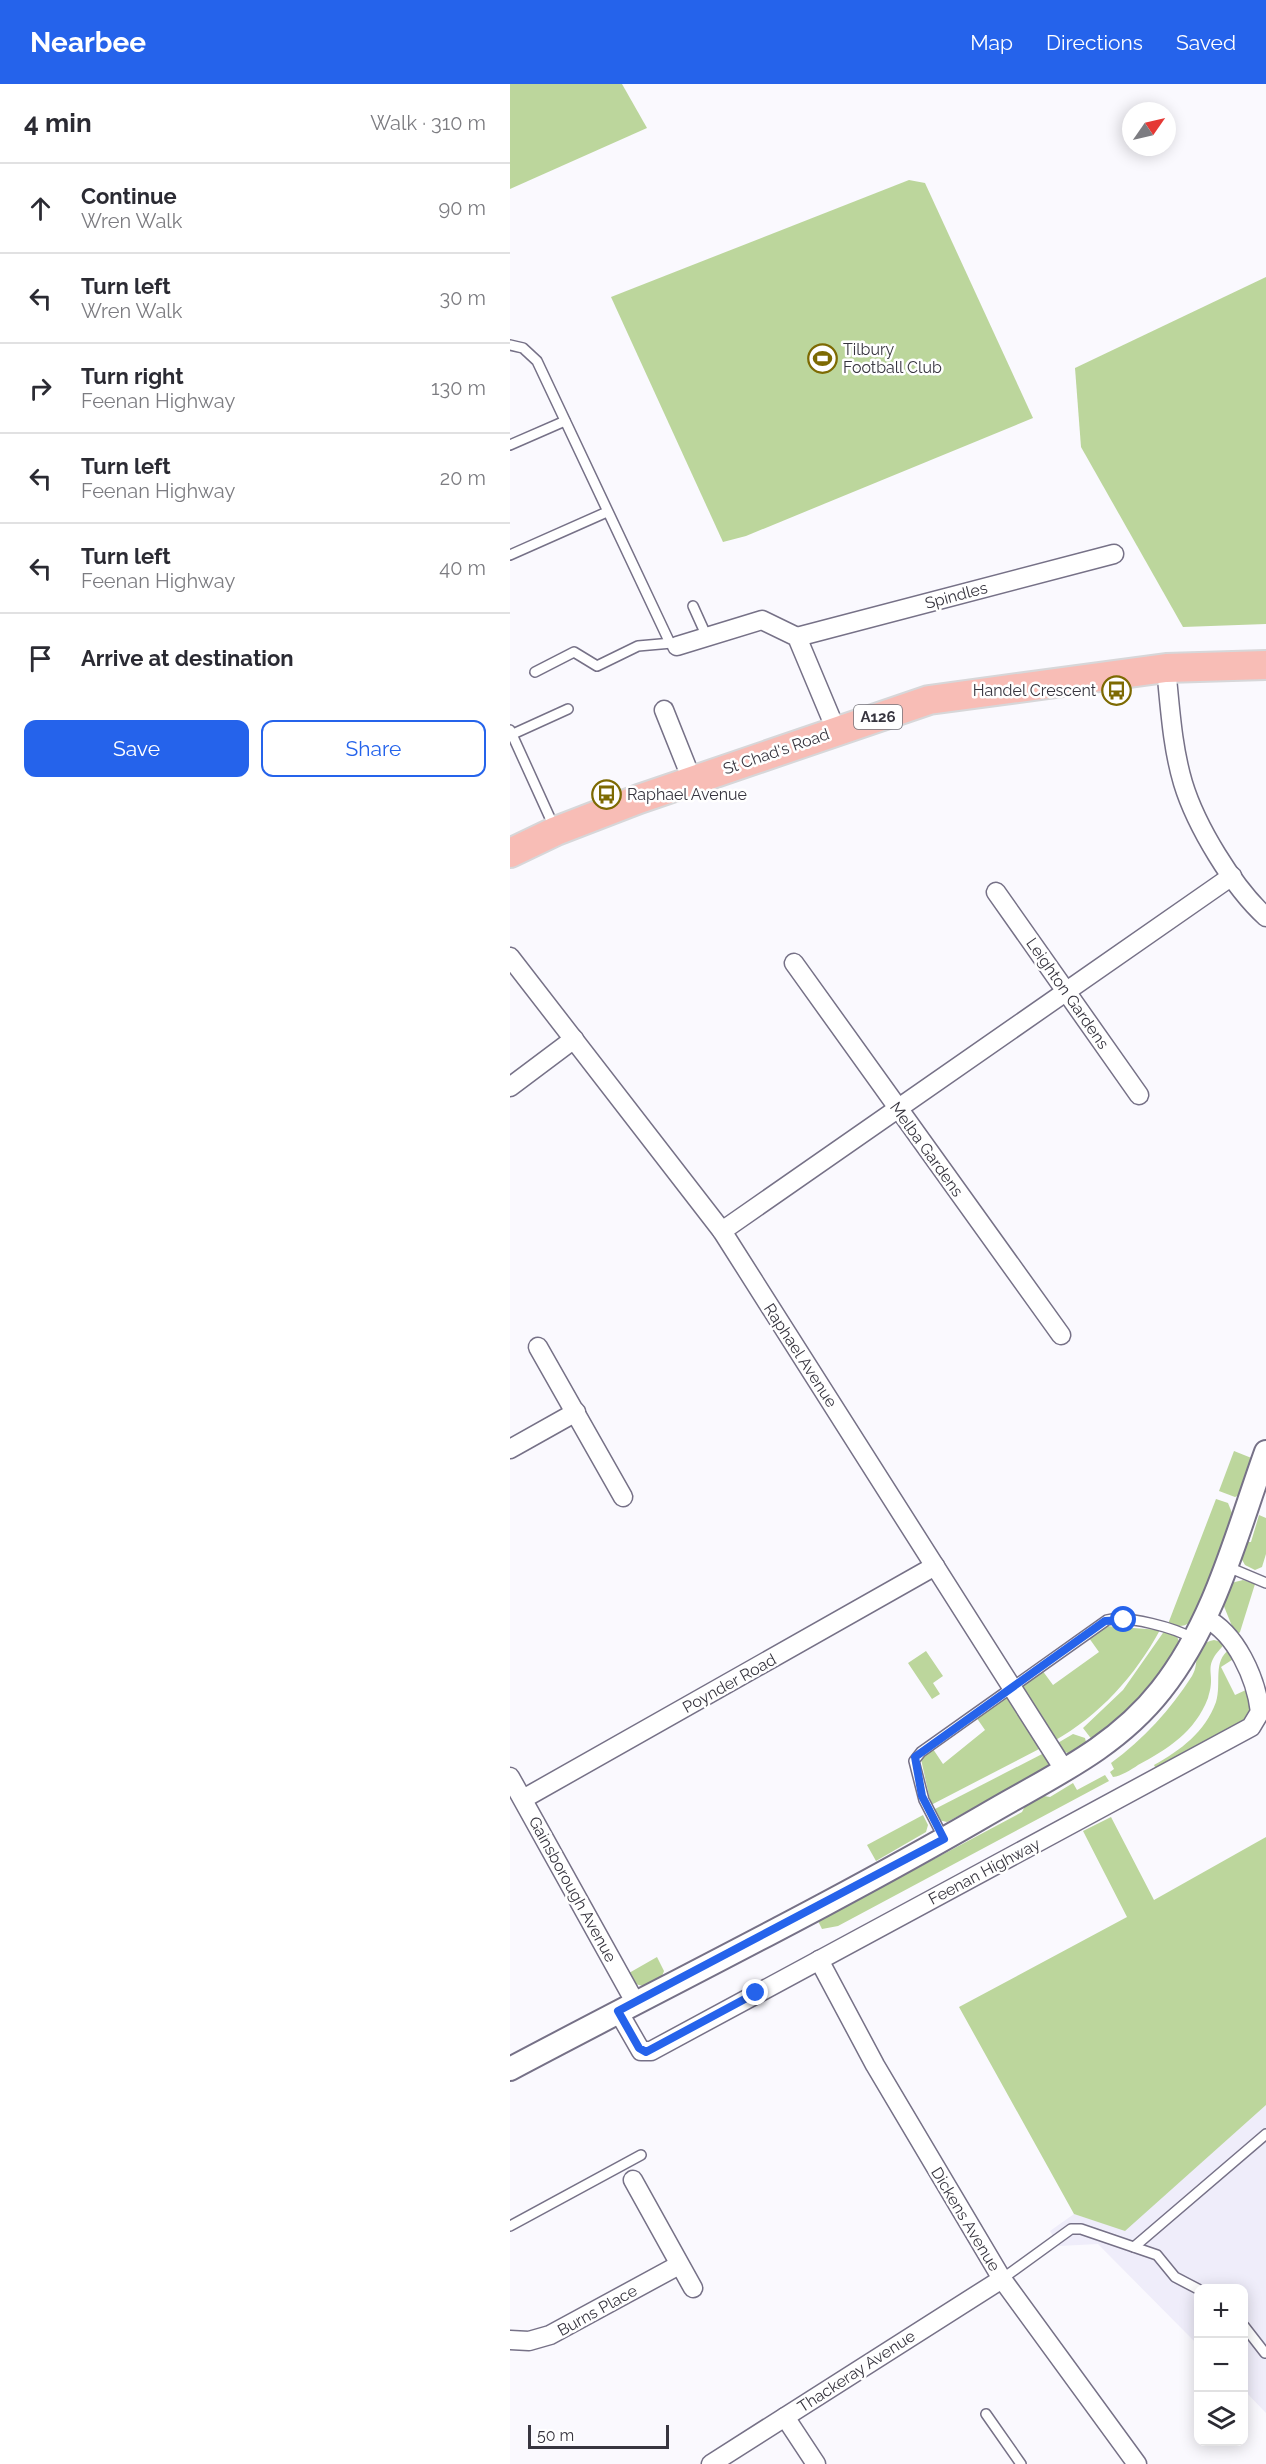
<!DOCTYPE html>
<html lang="en">
<head>
<meta charset="utf-8">
<style>
	:root { --surface:#fff; --page:#f2f2f3; --text:#2b2b33; --muted:#7c7c81; --line:#e1e1e2; --accent:#2563eb }
	body { margin:0; font-family:Raleway,sans-serif; background:var(--page); color:var(--text) }
	.controls { position:absolute; right:18px; bottom:18px; display:grid; overflow:hidden; border-radius:12px; box-shadow:0 3px 15px #0003 }
	.controls button { width:54px; height:54px; display:grid; place-items:center; padding:0; border:0; border-bottom:2px solid var(--line); background:var(--surface); color:var(--text); font:30px sans-serif }
	.compass { position:absolute; left:612px; top:18px; width:54px; height:54px; border-radius:50%; background:var(--surface); box-shadow:0 3px 15px #0003; rotate:56deg }
	.scale { position:absolute; left:18px; bottom:15px; width:141px; box-sizing:border-box; padding-left:6px; border:3px solid #37353f; border-top:0; font-size:16px; line-height:21px; white-space:nowrap; color:#37353f; -webkit-text-stroke:4px #fff; paint-order:stroke }
	.stop { position:absolute; width:18px; height:18px; margin:-14px; border:4px solid #2563eb; border-radius:50%; background:#fff }
	.stop.end { background:#2563eb; border-color:#fff; box-shadow:0 2px 6px #0008 }
	.list { margin:0; padding:0; list-style:none }
	h2 { display:flex; justify-content:space-between; align-items:center; height:78px; margin:0; padding:0 24px; font-size:26px }
	h2 small { font-size:20px; font-weight:400; color:var(--muted) }
	.list li { display:grid; grid-template-columns:39px 1fr auto; gap:18px; align-items:center; box-sizing:border-box; height:90px; padding:0 24px; border-top:2px solid var(--line) }
	.list b { display:block; font-size:22px; white-space:nowrap }
	.list p { margin:0; font-size:20px; white-space:nowrap; color:var(--muted) }
	.list em { font-size:20px; font-style:normal; color:var(--muted) }
	.actions { display:flex; gap:12px; padding:18px 24px }
	.actions a { flex:1; padding:14px 0; border:2px solid var(--accent); border-radius:12px; text-align:center; font-size:21px; color:var(--accent) }
	.actions .main { background:var(--accent); color:#fff }
	.icon { flex:none; width:33px; height:33px; fill:none; stroke:currentColor; stroke-width:2; stroke-linecap:round; stroke-linejoin:round }
	.map { position:relative; flex:none; width:756px; height:2380px; overflow:hidden }
	header { display:flex; align-items:center; gap:36px; box-sizing:border-box; height:84px; padding:0 30px; background:var(--accent); color:#fff }
	header strong { font-size:28px }
	nav { display:flex; gap:33px; margin-inline-start:auto; font-size:21px }
	main { display:flex }
	aside { flex:1; background:var(--surface) }
	.map>svg:first-child { display:block }
	.built { fill:#efedfa }
	.green { fill:#bcd69c }
	.lines { fill:none; stroke-linecap:round; stroke-linejoin:round }
	.service-casing { stroke:#767187; stroke-width:12 }
	.minor-casing { stroke:#767187; stroke-width:21 }
	.tertiary-casing { stroke:#767187; stroke-width:26 }
	.primary-casing { stroke:#d7d7d9; stroke-width:32 }
	.service { stroke:#fff; stroke-width:9 }
	.minor { stroke:#fff; stroke-width:18 }
	.tertiary { stroke:#fff; stroke-width:22 }
	.primary { stroke:#f8bdb6; stroke-width:28 }
	.route { stroke:#2563eb; stroke-width:8 }
	.labels { text-anchor:middle; stroke-width:5; stroke-linejoin:round; paint-order:stroke }
	.shield { fill:#fff; stroke:#737279; stroke-width:1.5 }
	.shield-label { font-size:15px; font-weight:bold; fill:#37353f }
	.poi-label { font-size:16px; fill:#37353f; stroke:#fff; text-anchor:start }
	.street-label { font-size:16px; fill:#37353f; stroke:#fff }
</style>
</head>
<body>
<header>
<strong>Nearbee</strong>
<nav><a>Map</a><a>Directions</a><a>Saved</a></nav>
</header>
<main>
<aside>
<h2>4 min<small>Walk · 310 m</small></h2>
<ul class="list">
<li><svg class="icon" aria-label="ahead" viewBox="0 0 24 24"><path d="M12 20V5M6 11l6-6 6 6"/></svg><div><b>Continue</b><p>Wren Walk</p></div><em>90 m</em></li>
<li><svg class="icon" aria-label="left" viewBox="0 0 24 24"><path d="M17 20v-9H6M10 6l-5 5 5 5"/></svg><div><b>Turn left</b><p>Wren Walk</p></div><em>30 m</em></li>
<li><svg class="icon" aria-label="right" viewBox="0 0 24 24"><path d="M7 20v-9h11M14 6l5 5-5 5"/></svg><div><b>Turn right</b><p>Feenan Highway</p></div><em>130 m</em></li>
<li><svg class="icon" aria-label="left" viewBox="0 0 24 24"><path d="M17 20v-9H6M10 6l-5 5 5 5"/></svg><div><b>Turn left</b><p>Feenan Highway</p></div><em>20 m</em></li>
<li><svg class="icon" aria-label="left" viewBox="0 0 24 24"><path d="M17 20v-9H6M10 6l-5 5 5 5"/></svg><div><b>Turn left</b><p>Feenan Highway</p></div><em>40 m</em></li>
<li><svg class="icon" aria-label="arrive" viewBox="0 0 24 24"><path d="M6 21V4h12l-3 4 3 4H6"/></svg><div><b>Arrive at destination</b></div></li>
</ul>
<div class="actions"><a class="main">Save</a><a>Share</a></div>
</aside>
<div class="map">
<svg width="756" height="2380" viewBox="0 0 756 2380">
	<rect width="100%" height="100%" fill="#faf9fe"/>
	<polygon class="built" points="756,2021 756,2329 734,2306 734,2204 688,2204 688,2261 588,2160 549,2162 540,2147 564,2130 615,2146"/>
	<g class="green">
		<polygon points="0,0 112,0 137,44 0,105"/>
		<polygon points="399,96 415,99 523,334 236,452 213,458 101,213"/>
		<polygon points="756,193 756,540 673,543 571,363 565,284"/>
		<polygon points="724,1367 744,1375 730,1411 725,1413 709,1407"/>
		<path d="M 706,1415 L 718,1419 L 722,1429 C 716,1449 692,1527 680,1538 C 673,1544 666,1542 658,1540 Z"/>
		<polygon points="749,1431 756,1434 756,1470 752,1483 745,1486 735,1481 731,1474 736,1458 741,1458"/>
		<polygon points="733,1496 745,1500 730,1548 726,1552 713,1520 721,1499"/>
		<path d="M 596,1542 L 650,1546 C 625,1592 590,1631 544,1657 L 512,1607 L 512,1602 L 532,1586 L 543,1601 L 589,1568 L 579,1554 Z"/>
		<polygon points="655,1546 667,1552 670,1561 638,1609 583,1657 573,1644 613,1606"/>
		<path d="M 704,1556 L 716,1559 C 689,1585 708,1586 698,1614 C 685,1648 658,1665 628,1681 C 621,1686 611,1692 603,1693 L 600,1688 L 604,1685 L 601,1679 C 633,1656 661,1625 682,1592 C 691,1578 680,1561 704,1556 Z"/>
		<path d="M 720,1565 L 725,1574 L 711,1583 L 725,1611 L 738,1605 L 741,1620 L 736,1636 L 647,1687 L 644,1681 C 671,1666 695,1648 706,1618 C 712,1599 702,1577 720,1565 Z"/>
		<polygon points="416,1567 433,1592 423,1599 430,1610 422,1615 398,1579"/>
		<polygon points="496,1613 499,1614 533,1663 421,1721 411,1675 423,1665 433,1680 475,1646 466,1633"/>
		<polygon points="563,1650 575,1654 577,1662 561,1670 551,1667 546,1660"/>
		<polygon points="536,1668 540,1677 536,1686 437,1738 428,1736 423,1726"/>
		<polygon points="595,1691 599,1697 328,1842 312,1845 308,1837 512,1728 517,1718 528,1711 540,1713 563,1699 567,1706"/>
		<polygon points="413,1731 418,1741 416,1748 366,1777 357,1761"/>
		<polygon points="601,1733 644,1816 756,1753 756,2021 615,2147 564,2130 449,1923 617,1833 573,1747"/>
		<polygon points="147,1873 154,1887 152,1892 133,1902 125,1900 119,1889"/>
	</g>
	<g class="lines">
		<defs>
			<g id="service">
				<polyline points="0,261 13,264 27,277 159,557"/>
				<polyline points="0,361 55,337"/>
				<polyline points="0,471 97,428"/>
				<polyline points="183,522 197,553"/>
				<polyline points="25,588 64,568 87,582 128,562 162,559"/>
				<polyline points="0,646 45,745"/>
				<polyline points="3,650 58,625"/>
				<polyline points="718,1483 756,1499"/>
				<path d="M 434,1755 L 414,1716 L 404,1677 L 411,1668 L 597,1536 C 618,1531 666,1544 684,1555"/>
				<polyline points="0,2142 131,2071"/>
				<polyline points="624,2163 756,2050"/>
				<polyline points="492,2195 561,2145 571,2145 647,2171 665,2193 688,2205"/>
				<polyline points="734,2242 755,2269"/>
				<polyline points="476,2330 511,2380"/>
			</g>
			<g id="minor">
				<polyline points="287,553 604,470"/>
				<polyline points="167,562 252,536 287,553 326,646"/>
				<path d="M 656,584 C 660,622 662,662 673,699 C 686,742 723,803 756,833"/>
				<polyline points="154,626 182,696"/>
				<polyline points="486,808 629,1011"/>
				<polyline points="0,873 212,1147 555,1687"/>
				<polyline points="284,879 551,1251"/>
				<polyline points="0,1003 64,955"/>
				<polyline points="212,1147 722,792"/>
				<polyline points="28,1263 113,1413"/>
				<polyline points="0,1365 66,1328"/>
				<polyline points="0,1693 125,1918"/>
				<polyline points="13,1715 425,1482"/>
				<polyline points="309,1876 365,1981 492,2195 627,2380"/>
				<path d="M 108,1927 L 131,1967 L 141,1967 L 741,1643 L 750,1628 C 746,1594 726,1549 695,1534"/>
				<polyline points="123,2096 183,2204"/>
				<polyline points="0,2256 19,2257 40,2251 169,2181"/>
				<polyline points="275,2333 306,2380"/>
				<polyline points="201,2380 492,2195"/>
			</g>
			<path id="tertiary" d="M 0,1985 C 158,1901 319,1822 474,1732 C 538,1694 604,1666 651,1606 C 705,1538 727,1448 756,1368"/>
			<polyline id="primary" points="0,769 46,747 129,715 419,616 656,584 756,581"/>
		</defs>
		<use href="#service" class="service-casing"/>
		<use href="#minor" class="minor-casing"/>
		<use href="#tertiary" class="tertiary-casing"/>
		<use href="#primary" class="primary-casing"/>
		<use href="#service" class="service"/>
		<use href="#minor" class="minor"/>
		<use href="#tertiary" class="tertiary"/>
		<use href="#primary" class="primary"/>
	</g>
	<g class="lines">
		<polyline class="route" points="246,1909 136,1968 129,1964 108,1927 434,1755 412,1712 405,1673 595,1537 614,1536"/>
	</g>
	<defs>
		<symbol id="stadium-ring" viewBox="-11 -11 22 22"><circle r="9.5" fill="#fff" stroke="#7d6a02" stroke-width="1.5"/><path d="M0-5a6.5 5 0 1 0 0 10a6.5 5 0 1 0 0-10ZM-3.5-1.8h7v3.6h-7Z" fill="#7d6a02"/></symbol>
		<symbol id="bus-ring" viewBox="-11 -11 22 22"><circle r="9.5" fill="#fff" stroke="#7d6a02" stroke-width="1.5"/><path d="M-5-6H5V4H4V6H2V4H-2V6H-4V4H-5ZM-3.5-4V0h7V-4ZM-3.5 1.2v1.5H-2V1.2ZM2 1.2v1.5H3.5V1.2Z" fill="#7d6a02"/></symbol>
	</defs>
	<g fill-rule="evenodd">
		<use href="#stadium-ring" x="296" y="258" width="33" height="33"/>
		<use href="#bus-ring" x="590" y="590" width="33" height="33"/>
		<use href="#bus-ring" x="80" y="694" width="33" height="33"/>
	</g>
	<g class="labels">
		<rect class="shield" x="344" y="621" width="48" height="24" rx="4.5"/>
		<g class="shield-label">
			<text x="368" y="638">A126</text>
		</g>
		<g class="poi-label">
			<text x="333" y="271">Tilbury<tspan x="333" dy="18">Football Club</tspan></text>
			<text x="586" y="612" text-anchor="end">Handel Crescent</text>
			<text x="117" y="716">Raphael Avenue</text>
		</g>
		<g class="street-label">
			<text transform="translate(446 511) rotate(-15)" y="6">Spindles</text>
			<text transform="translate(266 667) rotate(-19)" y="6">St Chad's Road</text>
			<text transform="translate(558 909) rotate(55)" y="6">Leighton Gardens</text>
			<text transform="translate(417 1065) rotate(54)" y="6">Melba Gardens</text>
			<text transform="translate(291 1271) rotate(57)" y="6">Raphael Avenue</text>
			<text transform="translate(219 1599) rotate(-29)" y="6">Poynder Road</text>
			<text transform="translate(474 1787) rotate(-28)" y="6">Feenan Highway</text>
			<text transform="translate(63 1805) rotate(61)" y="6">Gainsborough Avenue</text>
			<text transform="translate(456 2135) rotate(59)" y="6">Dickens Avenue</text>
			<text transform="translate(87 2226) rotate(-29)" y="6">Burns Place</text>
			<text transform="translate(346 2287) rotate(-33)" y="6">Thackeray Avenue</text>
		</g>
	</g>
</svg>
<div class="controls">
<button>+</button>
<button>−</button>
<button><svg class="icon" aria-label="layers" viewBox="0 0 24 24"><path d="M12 4l9 5-9 5-9-5zM3 14l9 5 9-5"/></svg></button>
</div>
<svg class="compass" viewBox="-18 -18 36 36"><path d="M0-13l5 13h-10z" fill="#e53935"/><path d="M0 13l5-13h-10z" fill="#7c7c81"/></svg>
<div class="scale">50 m</div>
<div class="stop" style="left:614px;top:1536px"></div>
<div class="stop end" style="left:246px;top:1909px"></div>
</div>
</main>
</body>
</html>
